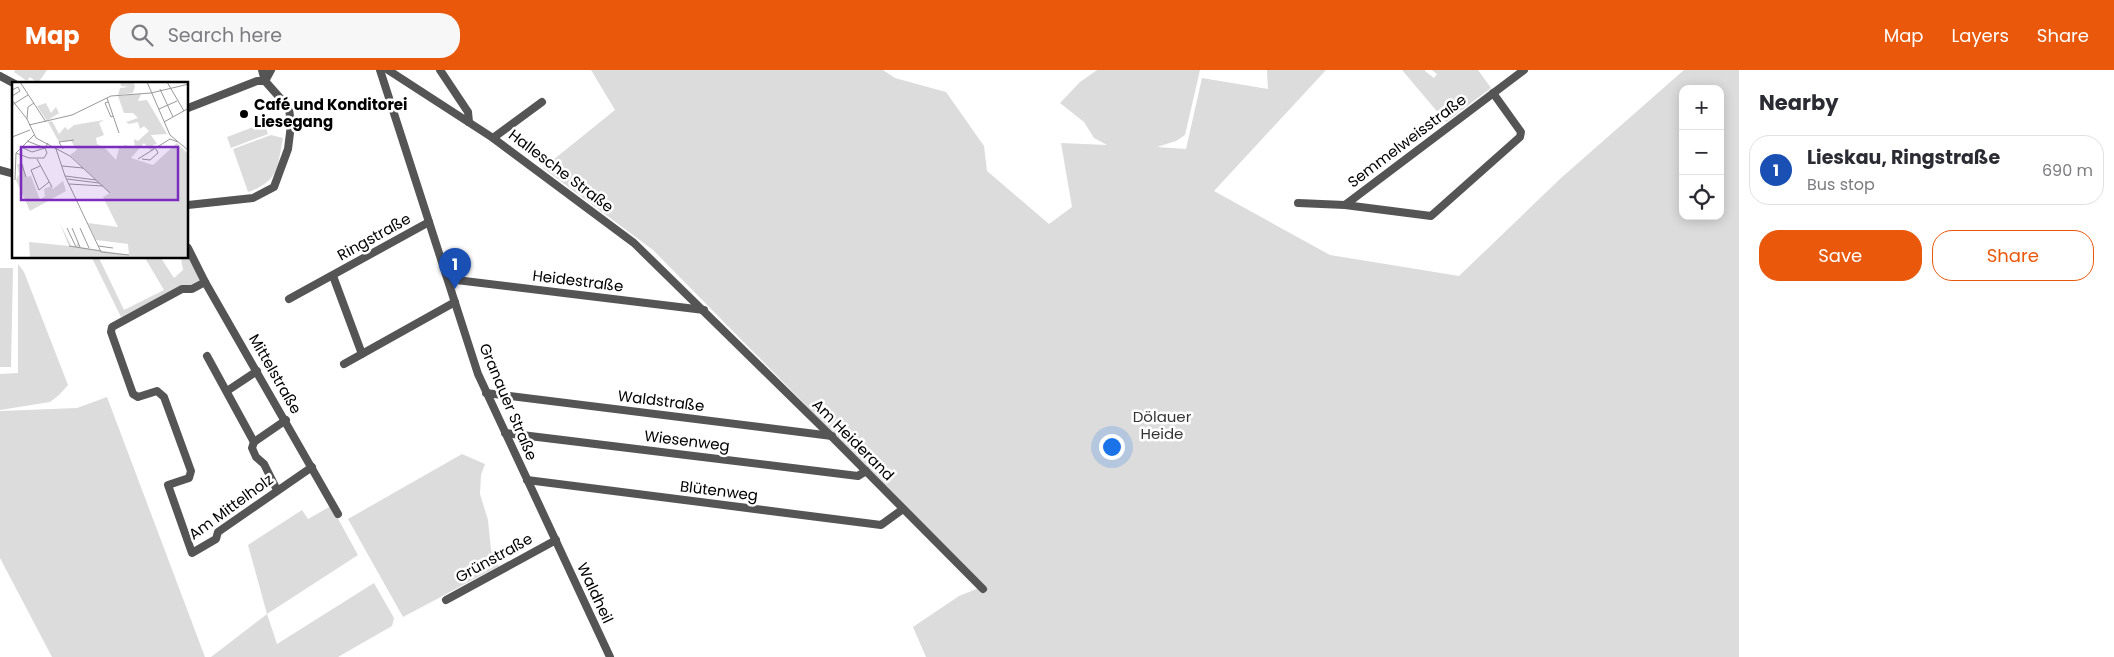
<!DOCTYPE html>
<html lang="en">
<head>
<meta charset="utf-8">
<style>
	:root { --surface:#fff; --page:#f7f7f7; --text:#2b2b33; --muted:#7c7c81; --line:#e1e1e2; --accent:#ea580c }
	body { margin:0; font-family:Poppins,sans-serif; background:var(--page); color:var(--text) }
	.controls { position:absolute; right:15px; top:15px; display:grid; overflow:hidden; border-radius:10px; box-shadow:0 2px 12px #0003 }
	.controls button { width:45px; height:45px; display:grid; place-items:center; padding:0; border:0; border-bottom:1px solid var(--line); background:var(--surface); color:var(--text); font:25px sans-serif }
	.you { position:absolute; left:1111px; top:376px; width:18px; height:18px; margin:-12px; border:4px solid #fff; border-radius:50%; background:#1a73e8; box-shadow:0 0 0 8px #1a73e833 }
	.badge { display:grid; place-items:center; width:32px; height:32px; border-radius:50%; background:var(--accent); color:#fff; font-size:16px; font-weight:700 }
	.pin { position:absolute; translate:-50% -41px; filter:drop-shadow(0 1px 2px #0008) }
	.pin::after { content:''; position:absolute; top:26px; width:18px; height:15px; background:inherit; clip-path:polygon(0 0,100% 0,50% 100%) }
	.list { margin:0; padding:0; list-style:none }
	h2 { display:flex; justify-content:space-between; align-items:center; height:65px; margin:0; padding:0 20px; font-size:21px }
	h2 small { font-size:16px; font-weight:400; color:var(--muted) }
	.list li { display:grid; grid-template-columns:32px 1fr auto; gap:15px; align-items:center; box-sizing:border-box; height:70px; margin:0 10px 10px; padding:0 10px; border:1px solid var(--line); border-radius:20px }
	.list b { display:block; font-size:19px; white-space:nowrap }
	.list p { margin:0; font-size:16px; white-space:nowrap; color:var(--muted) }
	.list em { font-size:16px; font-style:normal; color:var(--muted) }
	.actions { display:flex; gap:10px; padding:15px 20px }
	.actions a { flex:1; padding:11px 0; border:1px solid var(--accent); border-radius:20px; text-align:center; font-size:18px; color:var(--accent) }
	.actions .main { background:var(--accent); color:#fff }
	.icon { flex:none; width:28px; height:28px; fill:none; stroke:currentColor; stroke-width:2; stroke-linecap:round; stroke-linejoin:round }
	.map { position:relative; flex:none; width:1739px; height:587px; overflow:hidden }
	header { display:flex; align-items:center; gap:30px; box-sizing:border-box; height:70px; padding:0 25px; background:var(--accent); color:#fff }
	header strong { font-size:24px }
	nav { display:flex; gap:28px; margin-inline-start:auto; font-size:18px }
	.search { width:350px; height:45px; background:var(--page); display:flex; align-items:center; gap:12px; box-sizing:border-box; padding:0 18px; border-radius:20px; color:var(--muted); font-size:19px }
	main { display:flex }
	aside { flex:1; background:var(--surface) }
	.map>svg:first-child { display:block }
	.green { fill:#dcdcdc; fill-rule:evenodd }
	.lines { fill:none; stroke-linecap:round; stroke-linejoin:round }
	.minor { stroke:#555; stroke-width:8 }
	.poi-dot { fill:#000; stroke:#fff; stroke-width:2 }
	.labels { text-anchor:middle; stroke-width:5; stroke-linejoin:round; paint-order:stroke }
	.poi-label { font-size:15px; font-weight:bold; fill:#000; stroke:#fff; text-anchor:start }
	.street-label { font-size:15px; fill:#000; stroke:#fff }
	.park-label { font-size:15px; fill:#333; stroke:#fff }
	.inset-road { fill:none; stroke:#999; stroke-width:1 }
	.view { fill:#7b2cbf; fill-opacity:0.15; stroke:#7b2cbf; stroke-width:2.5 }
	.inset-edge { fill:none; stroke:#000; stroke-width:2.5 }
</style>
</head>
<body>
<header>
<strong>Map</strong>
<div class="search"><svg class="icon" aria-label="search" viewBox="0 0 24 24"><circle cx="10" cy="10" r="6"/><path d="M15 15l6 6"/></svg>Search here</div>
<nav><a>Map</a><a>Layers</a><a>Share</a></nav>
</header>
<main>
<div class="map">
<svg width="1739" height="587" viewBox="0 0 1739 587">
	<rect width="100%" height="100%" fill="#fff"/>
	<g class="green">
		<polygon points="15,0 47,0 38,13 30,7 27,11 14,2"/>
		<path d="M 591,0 L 883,0 L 895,8 L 946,22 L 984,76 L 987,101 L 1049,154 L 1072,137 L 1061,73 L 1107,75 L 1094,68 L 1084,52 L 1060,33 L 1080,12 L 1097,0 L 1200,0 L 1185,65 L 1176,71 L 1157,77 L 1186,79 L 1202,8 L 1268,19 L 1267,0 L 1326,0 L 1214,121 L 1330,185 L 1459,206 L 1561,108 L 1684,0 L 1739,0 L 1739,587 L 926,587 L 913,557 L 959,526 L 984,516 L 653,180 L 543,98 L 615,40 ZM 1683,19 L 1720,19 L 1720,146 L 1683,146 Z"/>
		<polygon points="1402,0 1425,0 1425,1 1434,8 1437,4 1432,0 1478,0 1491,18 1446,52"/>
		<polygon points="264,53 268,64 231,78 227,67"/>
		<path d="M 271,65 L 283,68 C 277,98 279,111 248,122 L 233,79 Z"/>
		<polygon points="188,184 201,209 188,217 180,217 121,247 92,188 99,188 124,240 164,220 145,188 161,188 174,208 183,200 181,188 188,188"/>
		<polygon points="18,194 24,202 68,315 59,325 50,332 0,340 0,304 18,303"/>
		<polygon points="0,198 13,198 11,297 0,297"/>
		<polygon points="107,327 205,587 52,587 0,488 0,341 77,338"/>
		<polygon points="462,384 485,394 481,405 480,424 488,450 491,480 499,496 403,547 348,449"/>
		<polygon points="331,436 358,485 267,544 277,574 374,513 394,548 392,556 338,587 211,587 267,544 248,475 302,440 308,449"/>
	</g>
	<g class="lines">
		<g class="minor">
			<polyline points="380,0 478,304 610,587"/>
			<polyline points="388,0 493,68 634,173 832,367 983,519"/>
			<polyline points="440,0 468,42 469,52"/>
			<polyline points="0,6 15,14"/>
			<polyline points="265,11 271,0"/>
			<polyline points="188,38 257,11 265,11"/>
			<polyline points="493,68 542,32"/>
			<polyline points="0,100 14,104"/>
			<polyline points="1298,133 1345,135 1524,0"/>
			<polyline points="188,135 253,128 274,117 288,79 291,55 289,38 265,11 262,0"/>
			<polyline points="1345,135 1431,146 1520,67 1521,62 1493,23"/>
			<polyline points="188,178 205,212 338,444"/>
			<polyline points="333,206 362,284"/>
			<polyline points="448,209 704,240"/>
			<polyline points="205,212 192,219 182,219 112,257 111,262 133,324 138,327 157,321 164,327 191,401 189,408 168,415 192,483 216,469 218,462 312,397"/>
			<polyline points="289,229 429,152"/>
			<polyline points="207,286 254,372"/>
			<polyline points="344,294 455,232"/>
			<polyline points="227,321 257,301"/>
			<polyline points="486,323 832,366"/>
			<polyline points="505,363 858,406 866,401"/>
			<polyline points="527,410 881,455 903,439"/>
			<polyline points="277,420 264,394 256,387 252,378 254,372 286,350"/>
			<polyline points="446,530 556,470"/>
		</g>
	</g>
	<circle class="poi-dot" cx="244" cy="44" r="5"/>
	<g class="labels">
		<g class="poi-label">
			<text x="254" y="40">Café und Konditorei<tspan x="254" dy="17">Liesegang</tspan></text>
		</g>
		<g class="street-label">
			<text transform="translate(1407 71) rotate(-37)" y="5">Semmelweisstraße</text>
			<text transform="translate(561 101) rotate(37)" y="5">Hallesche Straße</text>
			<text transform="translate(374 167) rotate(-29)" y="5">Ringstraße</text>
			<text transform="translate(578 211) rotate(7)" y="5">Heidestraße</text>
			<text transform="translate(275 304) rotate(60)" y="5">Mittelstraße</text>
			<text transform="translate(661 331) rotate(7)" y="5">Waldstraße</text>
			<text transform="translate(508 332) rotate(67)" y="5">Granauer Straße</text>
			<text transform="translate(853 370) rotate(45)" y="5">Am Heiderand</text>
			<text transform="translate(687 371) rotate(7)" y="5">Wiesenweg</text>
			<text transform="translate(719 421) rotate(7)" y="5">Blütenweg</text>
			<text transform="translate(231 437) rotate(-36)" y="5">Am Mittelholz</text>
			<text transform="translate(494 488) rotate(-29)" y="5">Grünstraße</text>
			<text transform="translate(595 523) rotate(65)" y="5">Waldheil</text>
		</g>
		<g class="park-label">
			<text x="1162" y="352">Dölauer<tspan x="1162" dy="17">Heide</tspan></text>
		</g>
	</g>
	<g transform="translate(12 12)">
		<rect width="176" height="176" fill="#fff"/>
		<path d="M 108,0 L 121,0 L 123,4 L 121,11 L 106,13 L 108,6 L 117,5 L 109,4 ZM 129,12 L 126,19 L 135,18 L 155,52 L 139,53 L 145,62 L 141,63 L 143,66 L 139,69 L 132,61 L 119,76 L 141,83 L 165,61 L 176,72 L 176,176 L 18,176 L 17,160 L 57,164 L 48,142 L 60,165 L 64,165 L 66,160 L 68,165 L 117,173 L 116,162 L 84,158 L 76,141 L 106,145 L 91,115 L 98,111 L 58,73 L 65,68 L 59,59 L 47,60 L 36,40 L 40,39 L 47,52 L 53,45 L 56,48 L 62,43 L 92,38 L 87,41 L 92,53 L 84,56 L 85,62 L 94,67 L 104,78 L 107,66 L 113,63 L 123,66 L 122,57 L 126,59 L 137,49 L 132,44 L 128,47 L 126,40 L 117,42 L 114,40 L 126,36 L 121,31 L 112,31 L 106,14 ZM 34,21 L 39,31 L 44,25 L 47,31 L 35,39 L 25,24 ZM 5,82 L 11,82 L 14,95 L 19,94 L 28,118 L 33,114 L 32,107 L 39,104 L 41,107 L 51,99 L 54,109 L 18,129 L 4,98 L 7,92 Z" fill="#dcdcdc"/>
		<path class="inset-road" d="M 8,0 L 34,40M 135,0 L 158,53 L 177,69M 155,0 L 172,29M 148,7 L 161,35M 0,8 L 6,5 L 8,9 L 0,14M 95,16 L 107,51M 0,18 L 15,37M 96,20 L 93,21 L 99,35 L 101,34M 22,21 L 16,25 L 15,37 L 24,56 L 58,74 L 98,111M 0,23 L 16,13M 147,27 L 165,19M 152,40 L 177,26M 17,43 L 60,33 L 99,14 L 139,11 L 177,2M 0,55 L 18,48M 15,59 L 33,66M 43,64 L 53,94 L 89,170 L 117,173M 9,65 L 20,70 L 33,66 L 36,61M 51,67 L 47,60 L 62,58M 4,71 L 17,76 L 32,76 L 35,71 L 33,66M 25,77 L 40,105M 126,77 L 158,57 L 166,60M 130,77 L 138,78 L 146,71 L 144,67M 9,80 L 14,95M 28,84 L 19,88 L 27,108 L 37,100M 50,84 L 71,86M 53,94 L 84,98M 55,97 L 87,101M 3,98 L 4,71 L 22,53M 57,102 L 91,104M 55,146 L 64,165M 60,146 L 68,165M 68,146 L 77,166M 57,164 L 89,169M 86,164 L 101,166"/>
		<path class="view" d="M 9,65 L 166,65 L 166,118 L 9,118 Z"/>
		<rect width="176" height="176" class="inset-edge"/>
	</g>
</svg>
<div class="controls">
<button>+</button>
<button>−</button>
<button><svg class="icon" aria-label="locate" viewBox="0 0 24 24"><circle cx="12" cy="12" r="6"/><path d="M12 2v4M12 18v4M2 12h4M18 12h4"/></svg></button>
</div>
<div class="you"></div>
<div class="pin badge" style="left:455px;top:219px;background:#1a4fb4">1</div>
</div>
<aside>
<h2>Nearby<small></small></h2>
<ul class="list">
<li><span class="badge" style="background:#1a4fb4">1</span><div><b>Lieskau, Ringstraße</b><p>Bus stop</p></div><em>690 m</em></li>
</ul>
<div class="actions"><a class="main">Save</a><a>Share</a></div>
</aside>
</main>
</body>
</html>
